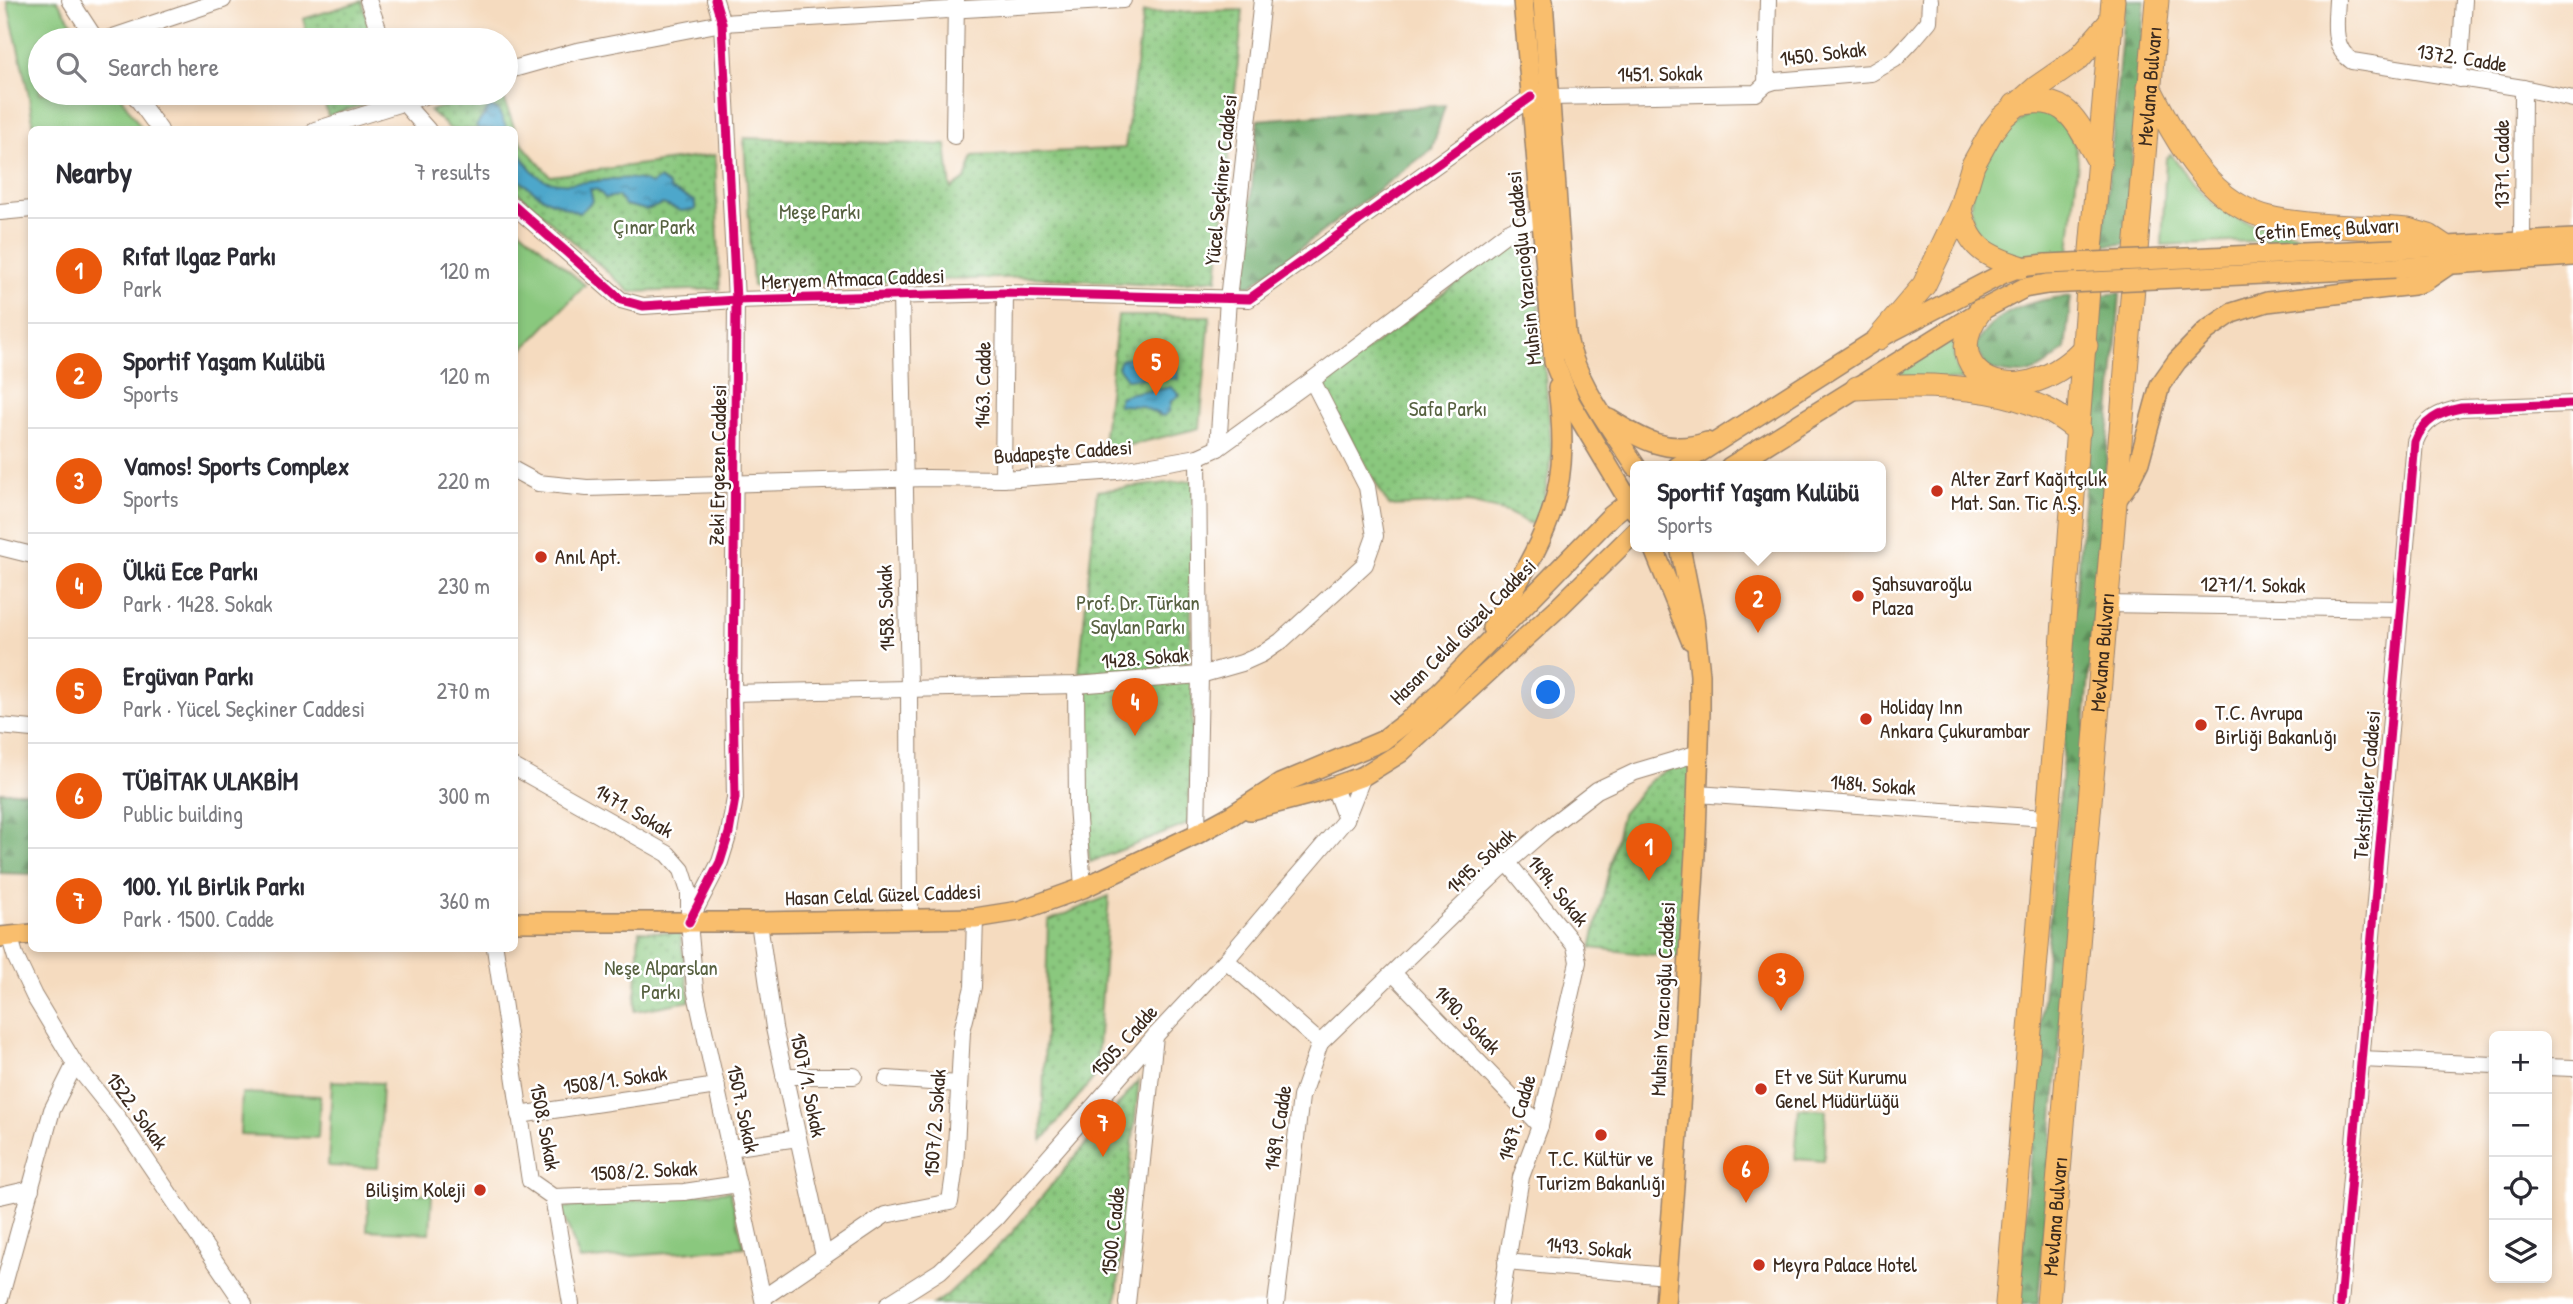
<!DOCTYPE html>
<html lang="en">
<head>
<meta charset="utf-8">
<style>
	:root { --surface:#fff; --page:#f7f7f7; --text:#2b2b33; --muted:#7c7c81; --line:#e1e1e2; --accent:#ea580c }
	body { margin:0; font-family:"Patrick Hand",sans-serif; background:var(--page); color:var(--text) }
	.controls { position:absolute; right:21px; bottom:21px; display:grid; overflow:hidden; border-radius:10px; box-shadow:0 4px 10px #0003 }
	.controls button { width:63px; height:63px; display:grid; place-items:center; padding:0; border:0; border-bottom:2px solid var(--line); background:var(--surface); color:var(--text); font:35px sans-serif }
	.you { position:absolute; left:1549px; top:693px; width:24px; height:24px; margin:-18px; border:5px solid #fff; border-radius:50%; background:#1a73e8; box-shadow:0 0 0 10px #1a73e833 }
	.badge { display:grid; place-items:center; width:46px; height:46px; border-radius:50%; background:var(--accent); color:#fff; font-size:23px; font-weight:700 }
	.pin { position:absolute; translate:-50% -58px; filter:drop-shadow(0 2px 4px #0008) }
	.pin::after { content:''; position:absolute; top:37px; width:24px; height:21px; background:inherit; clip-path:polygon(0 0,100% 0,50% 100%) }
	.popup { position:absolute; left:1630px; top:461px; width:256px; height:91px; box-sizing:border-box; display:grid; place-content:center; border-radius:10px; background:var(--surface); filter:drop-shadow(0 2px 5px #0005); font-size:23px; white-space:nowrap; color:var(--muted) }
	.popup b { font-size:26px; color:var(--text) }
	.popup::after { content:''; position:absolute; left:50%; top:100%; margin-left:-14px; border:14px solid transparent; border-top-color:var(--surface) }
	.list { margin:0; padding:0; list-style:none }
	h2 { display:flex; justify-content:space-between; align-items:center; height:91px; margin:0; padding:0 28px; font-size:30px }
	h2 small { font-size:23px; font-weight:400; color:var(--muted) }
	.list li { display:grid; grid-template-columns:46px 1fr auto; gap:21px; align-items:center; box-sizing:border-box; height:105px; padding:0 28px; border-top:2px solid var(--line) }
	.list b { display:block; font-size:26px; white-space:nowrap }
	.list p { margin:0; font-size:23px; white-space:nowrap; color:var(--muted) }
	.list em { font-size:23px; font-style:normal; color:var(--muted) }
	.icon { flex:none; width:38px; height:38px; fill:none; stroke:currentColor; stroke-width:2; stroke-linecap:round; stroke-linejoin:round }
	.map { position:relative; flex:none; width:2573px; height:1304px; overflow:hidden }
	.search { position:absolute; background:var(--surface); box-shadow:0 4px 10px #0003; left:28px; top:28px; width:490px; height:77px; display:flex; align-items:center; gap:18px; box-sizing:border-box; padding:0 24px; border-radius:38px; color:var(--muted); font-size:26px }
	.panel { position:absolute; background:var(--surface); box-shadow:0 4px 10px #0003; left:28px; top:126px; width:490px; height:826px; border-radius:10px }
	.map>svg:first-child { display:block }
	.green { fill:#8ac87e; stroke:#62794e; stroke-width:2 }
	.forest { fill:url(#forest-firs); stroke:#556b46; stroke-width:2 }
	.park { fill:url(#park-dots); stroke:#62794e; stroke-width:2 }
	.water { fill:url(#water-ripples); stroke:#446874; stroke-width:2 }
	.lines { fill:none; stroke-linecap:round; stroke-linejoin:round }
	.minor-casing { stroke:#98826e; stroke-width:18 }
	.major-casing { stroke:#98826e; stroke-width:22 }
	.highway-casing { stroke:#98826e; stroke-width:25 }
	.minor { stroke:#fff; stroke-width:16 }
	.major { stroke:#f9be6d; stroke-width:19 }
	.highway { stroke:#f9be6d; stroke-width:23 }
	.major-bridge-casing { stroke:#98826e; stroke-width:22; stroke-linecap:butt }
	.major-bridge { stroke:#f9be6d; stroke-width:19 }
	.cycleway-casing { stroke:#fff; stroke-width:13 }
	.cycleway { stroke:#d6006c; stroke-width:9 }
	.poi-dot { fill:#c8321e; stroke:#fff; stroke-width:2.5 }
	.labels { text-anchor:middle; stroke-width:5; stroke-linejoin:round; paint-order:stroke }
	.street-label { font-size:21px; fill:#3b2a1e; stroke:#fff }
	.park-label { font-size:21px; fill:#576140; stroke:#fff }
	.poi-label { font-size:21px; fill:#3b2a1e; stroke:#fff; text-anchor:start }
</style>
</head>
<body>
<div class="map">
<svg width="2573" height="1304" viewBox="0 0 2573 1304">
	<defs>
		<pattern id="forest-firs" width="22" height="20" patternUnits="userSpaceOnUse" patternTransform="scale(1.75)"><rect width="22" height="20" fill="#6fac6d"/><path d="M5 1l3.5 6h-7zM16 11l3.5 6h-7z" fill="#5c8c59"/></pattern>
		<pattern id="park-dots" width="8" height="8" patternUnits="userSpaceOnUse" patternTransform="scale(1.75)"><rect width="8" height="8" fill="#8ac87e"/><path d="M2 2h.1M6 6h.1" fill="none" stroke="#72a367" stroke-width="1.8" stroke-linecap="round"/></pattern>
		<pattern id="water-ripples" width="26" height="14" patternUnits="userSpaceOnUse" patternTransform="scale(1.75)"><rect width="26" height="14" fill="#4ea7cb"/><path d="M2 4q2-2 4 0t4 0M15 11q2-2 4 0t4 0" fill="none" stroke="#4288a4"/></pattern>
	</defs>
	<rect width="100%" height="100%" fill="#fff"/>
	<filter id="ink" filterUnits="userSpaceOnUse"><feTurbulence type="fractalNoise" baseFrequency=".0143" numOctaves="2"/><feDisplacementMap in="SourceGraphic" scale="14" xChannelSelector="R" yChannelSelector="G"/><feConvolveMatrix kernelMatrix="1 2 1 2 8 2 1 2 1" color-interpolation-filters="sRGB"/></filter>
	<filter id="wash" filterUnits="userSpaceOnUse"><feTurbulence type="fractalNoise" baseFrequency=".00686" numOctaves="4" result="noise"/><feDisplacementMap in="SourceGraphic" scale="28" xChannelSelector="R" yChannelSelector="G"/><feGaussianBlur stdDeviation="1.57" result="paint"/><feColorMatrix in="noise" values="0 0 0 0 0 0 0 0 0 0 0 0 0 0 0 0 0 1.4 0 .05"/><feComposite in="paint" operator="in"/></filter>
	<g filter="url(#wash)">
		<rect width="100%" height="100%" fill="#f5dbbf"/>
		<g class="green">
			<polygon points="7,0 57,0 83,40 40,40 40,93 118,93 142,129 34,129 28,91"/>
			<path d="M 2036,110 L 2053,110 C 2066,127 2076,140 2078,161 L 2069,252 L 2024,258 L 1979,243 C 1976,232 1972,221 1971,211 C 1967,175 2006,126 2036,110 Z"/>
			<path d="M 2171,154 C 2216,223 2247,226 2323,238 L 2162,245 L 2166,158 Z"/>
			<polygon points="515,225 585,285 515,358"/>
			<path d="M 1954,339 C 1952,354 1954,367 1963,380 L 1886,379 Z"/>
			<polygon points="332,1081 382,1083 378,1168 328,1166"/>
			<polygon points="242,1093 320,1096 318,1138 240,1135"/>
			<polygon points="1799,1108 1826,1110 1824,1161 1795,1159"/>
			<polygon points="730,1191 744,1247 580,1260 561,1208"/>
			<polygon points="369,1192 432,1194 430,1233 367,1230"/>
		</g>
		<g class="forest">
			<polygon points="2125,0 2145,0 2125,244 2103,245"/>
			<polygon points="1445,105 1432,149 1250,286 1243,285 1258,120"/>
			<polygon points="2120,293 2038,1304 2018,1304 2101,295"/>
			<path d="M 2071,296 L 2065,349 C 2035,377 2025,378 1987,369 L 1975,345 C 1995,310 2033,299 2071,296 Z"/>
			<polygon points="0,792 31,792 31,874 0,873"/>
		</g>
		<g class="park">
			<polygon points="362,1 372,40 309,40 303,19"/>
			<polygon points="1243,10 1217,279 1152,285 1031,277 753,286 744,138 946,145 951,189 965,179 973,156 1125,148 1143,13"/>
			<polygon points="322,93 386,93 387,97 328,116"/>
			<polygon points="485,93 502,93 517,135 528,151 550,176 715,155 720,289 630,292 515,190 514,130 450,129 430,111"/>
			<polygon points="1509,244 1534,245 1552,455 1540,522 1537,527 1507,512 1469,503 1389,506 1345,429 1315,389"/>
			<polygon points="1118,316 1210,316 1200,428 1102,452"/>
			<polygon points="1194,480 1190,661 1127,674 1079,672 1097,491"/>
			<polygon points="1194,678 1188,824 1090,862 1080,782 1078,689"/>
			<polygon points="1699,753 1688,959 1591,948 1622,814 1651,779"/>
			<polygon points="1109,896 1096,1075 1042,1141 1048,921"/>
			<polygon points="639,931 680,933 690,1001 635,1011"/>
			<polygon points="1139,1080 1116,1304 933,1304 946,1296 1011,1234"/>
		</g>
		<g class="water">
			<polygon points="490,107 498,110 507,129 479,129 476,126"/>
			<path d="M 515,143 C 521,154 527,167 537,175 C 562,197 622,167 651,184 L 659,179 L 668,185 L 671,190 L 695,201 L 695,210 L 681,211 L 663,204 L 646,210 L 625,205 L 618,196 L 605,198 L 598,190 L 590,189 L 593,201 L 579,213 L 543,198 L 515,177 Z"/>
			<path d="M 1166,353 L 1176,355 L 1178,379 C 1161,377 1144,378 1127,379 L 1118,367 L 1121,360 C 1132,355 1138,355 1148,362 L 1156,360 Z"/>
			<path d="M 1171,387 L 1180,395 L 1171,401 L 1169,412 L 1163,416 L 1140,406 L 1118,405 L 1120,397 C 1137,389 1153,392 1171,387 Z"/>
		</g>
	</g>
	<g filter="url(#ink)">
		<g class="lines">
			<defs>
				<g id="minor">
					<polyline points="70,0 96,40"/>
					<polyline points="368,0 382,40"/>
					<path d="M 2337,0 C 2336,22 2331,47 2352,61 L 2523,88 L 2573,99"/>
					<polyline points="104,40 223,0"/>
					<polyline points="506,71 577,51 722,23 1123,0"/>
					<polyline points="2459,79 2464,0"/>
					<polyline points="1766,84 1768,0"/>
					<polyline points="133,93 160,130"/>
					<polyline points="400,93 403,102 428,130"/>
					<polyline points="1550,97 1756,93 1766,84 1775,81 1871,73 1895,59 1912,41 1929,21 1930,0"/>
					<polyline points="315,130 434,93"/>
					<polyline points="954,136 956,0"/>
					<polyline points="514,206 621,300 643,306 736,300 1005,293 1249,299 1531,97"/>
					<polyline points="0,212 32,209"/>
					<polyline points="2522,241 2523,88"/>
					<polyline points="901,295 909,688 910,920"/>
					<polyline points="1218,448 1228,299 1262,0"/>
					<polyline points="514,470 538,483 587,488 927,478 1003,479 1117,471 1198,457 1218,448 1312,380 1508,232 1540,216"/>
					<polyline points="1003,479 1005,293"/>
					<polyline points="0,547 32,555"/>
					<polyline points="2106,604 2399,609"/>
					<polyline points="1076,685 1077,805 1083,888"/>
					<polyline points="733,693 1076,685 1200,675 1242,663 1262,654 1281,641 1365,564 1375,536 1367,487 1312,380"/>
					<polyline points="0,726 32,729"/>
					<polyline points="514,767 668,854 682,870 689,892 689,922 695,989 764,1304"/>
					<polyline points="1334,787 1346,819"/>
					<polyline points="1697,794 2046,818"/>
					<polyline points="1197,834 1200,675 1198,457"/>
					<polyline points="689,922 720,862 729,833 735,798 733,693 736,300 722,23 715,0"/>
					<polyline points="759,922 774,1028 824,1256"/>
					<polyline points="9,935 16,958 34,996 75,1064 118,1118 244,1304"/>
					<polyline points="495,948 530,1181 553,1197 571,1304"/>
					<polyline points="1226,960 1320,1043 1301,1097 1276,1304"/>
					<polyline points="1394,974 1540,1126"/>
					<polyline points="1320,1043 1498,871 1545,830 1597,790 1635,772 1699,753"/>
					<polyline points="2361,1059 2494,1065"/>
					<polyline points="2547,1067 2573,1068"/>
					<polyline points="784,1076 854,1076"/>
					<polyline points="887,1079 959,1084"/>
					<polyline points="519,1115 717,1086"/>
					<polyline points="730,1148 798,1138"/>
					<polyline points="0,1196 31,1189"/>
					<polyline points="553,1197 684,1192 738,1184"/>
					<polyline points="1506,1262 1668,1276"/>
					<polyline points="763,1298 885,1215 950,1202 955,1167 962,1031 973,987 975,918"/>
					<polyline points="0,1299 52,1110 75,1064"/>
					<polyline points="888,1304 940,1271 996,1218 1155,1036 1226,960 1346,819 1363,776"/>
					<polyline points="1127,1304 1155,1036"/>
					<polyline points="1500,1304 1521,1177 1540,1126 1578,962 1575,946 1508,863"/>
					<path d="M 2340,1304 L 2415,442 C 2423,420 2440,412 2461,408 L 2573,404"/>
				</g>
				<g id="major">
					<polyline points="1523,0 1554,362 1570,402 1635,511"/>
					<path d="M 1543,0 L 1566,334 C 1576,383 1609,425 1636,467"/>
					<polyline points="2394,249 2573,239"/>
					<polyline points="2395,268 2573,256"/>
					<path d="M 1609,419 C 1641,439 1668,456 1707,442"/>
					<polyline points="1677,467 1879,338 2004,273 2020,267 2046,264"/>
					<polyline points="1730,467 1980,311 2024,288 2047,284"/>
					<polyline points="2115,502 2129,482 2139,462 2160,385 2177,361 2206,331 2232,313 2267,302 2413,285 2425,281 2450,264"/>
					<polyline points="1653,547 1691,640"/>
					<path d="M 1492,628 C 1513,589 1540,550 1553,507 C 1565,468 1563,427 1558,388"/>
					<polyline points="1250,810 1315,793 1363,776 1400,753 1560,606 1636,531"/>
					<polyline points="514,922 759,922 975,918 1019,911 1083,888 1197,834 1232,815 1280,784 1382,741 1423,709 1611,516 1636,496"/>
					<polyline points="0,937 32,934"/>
					<polyline points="1665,1304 1680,1107 1696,836 1700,713 1700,675 1694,617 1680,547"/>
				</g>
				<g id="highway">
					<path d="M 2149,87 C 2177,141 2209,206 2274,219 C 2317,228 2364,226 2408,230 L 2429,236 L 2444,246"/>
					<path d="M 2015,105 C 2069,91 2076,123 2100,163"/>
					<path d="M 1960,209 C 1969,247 1985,256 2020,267"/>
					<path d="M 1980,311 C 1943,359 1987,398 2037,380 C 2057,373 2072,362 2086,346"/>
					<polyline points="1879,338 1924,285 1960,209 1973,165 1992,131 2002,118 2036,88 2078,59 2112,20"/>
					<path d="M 1857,388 C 1914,384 1989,383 2043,408 C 2056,413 2067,422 2079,431"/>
					<polyline points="2007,1304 2062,648 2090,261 2113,0"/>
					<path id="s1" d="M 2048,1304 L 2157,0"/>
				</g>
			</defs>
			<use href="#minor" class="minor-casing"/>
			<use href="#major" class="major-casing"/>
			<use href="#highway" class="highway-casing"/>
			<use href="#minor" class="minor"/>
			<use href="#major" class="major"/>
			<use href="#highway" class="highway"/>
			<defs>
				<g id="major-bridge">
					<polyline points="2046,264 2394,249"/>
					<polyline points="2047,284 2395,268"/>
				</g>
			</defs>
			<use href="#major-bridge" class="major-bridge-casing"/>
			<use href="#major-bridge" class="major-bridge"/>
			<defs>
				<g id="cycleway">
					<polyline points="514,206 621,300 643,306 736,300 1005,293 1249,299 1531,97"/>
					<polyline points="689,922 720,862 729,833 735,798 733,693 736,300 722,23 715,0"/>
					<path d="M 2340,1304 L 2415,442 C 2423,420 2440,412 2461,408 L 2573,404"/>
				</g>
			</defs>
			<use href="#cycleway" class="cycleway-casing"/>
			<use href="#cycleway" class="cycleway"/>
		</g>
	</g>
	<g class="poi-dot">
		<circle cx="1937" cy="491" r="7"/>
		<circle cx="541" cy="557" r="7"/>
		<circle cx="1858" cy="596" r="7"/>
		<circle cx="1866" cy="719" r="7"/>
		<circle cx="2201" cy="725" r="7"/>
		<circle cx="1761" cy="1089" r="7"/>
		<circle cx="1601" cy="1135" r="7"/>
		<circle cx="480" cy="1190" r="7"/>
		<circle cx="1759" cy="1265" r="7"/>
	</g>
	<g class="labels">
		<g class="street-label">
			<text transform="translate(1823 54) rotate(-7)" y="7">1450. Sokak</text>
			<text transform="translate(2462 58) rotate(9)" y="7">1372. Cadde</text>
			<text transform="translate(1660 74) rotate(-1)" y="7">1451. Sokak</text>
			<text dy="7" stroke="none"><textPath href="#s1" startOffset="1222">Mevlana Bulvarı</textPath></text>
			<text transform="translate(2502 164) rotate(-90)" y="7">1371. Cadde</text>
			<text transform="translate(1221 180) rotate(-84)" y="7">Yücel Seçkiner Caddesi</text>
			<text transform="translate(2327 229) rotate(-3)" y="7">Çetin Emeç Bulvarı</text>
			<text transform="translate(1524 268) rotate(-96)" y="7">Muhsin Yazıcıoğlu Caddesi</text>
			<text transform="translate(853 279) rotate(-2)" y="7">Meryem Atmaca Caddesi</text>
			<text transform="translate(983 385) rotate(-89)" y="7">1463. Cadde</text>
			<text transform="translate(1063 452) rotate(-4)" y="7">Budapeşte Caddesi</text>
			<text transform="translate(718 465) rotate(-89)" y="7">Zeki Ergezen Caddesi</text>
			<text transform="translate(2253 585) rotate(1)" y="7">1271/1. Sokak</text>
			<text transform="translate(886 608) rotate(-92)" y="7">1458. Sokak</text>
			<text transform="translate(1463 632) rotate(-45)" y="7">Hasan Celal Güzel Caddesi</text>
			<text dy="7" stroke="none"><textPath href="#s1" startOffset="654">Mevlana Bulvarı</textPath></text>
			<text transform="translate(1145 658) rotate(-5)" y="7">1428. Sokak</text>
			<text transform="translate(1873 785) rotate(4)" y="7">1484. Sokak</text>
			<text transform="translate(2367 785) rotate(-85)" y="7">Tekstilciler Caddesi</text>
			<text transform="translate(634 811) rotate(30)" y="7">1471. Sokak</text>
			<text transform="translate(1481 861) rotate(-43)" y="7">1495. Sokak</text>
			<text transform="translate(1558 891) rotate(51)" y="7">1494. Sokak</text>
			<text transform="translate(883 895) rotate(-2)" y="7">Hasan Celal Güzel Caddesi</text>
			<text transform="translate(1663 999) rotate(-87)" y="7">Muhsin Yazıcıoğlu Caddesi</text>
			<text transform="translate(1467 1020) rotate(46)" y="7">1490. Sokak</text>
			<text transform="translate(1124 1041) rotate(-48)" y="7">1505. Cadde</text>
			<text transform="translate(615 1080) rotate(-8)" y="7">1508/1. Sokak</text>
			<text transform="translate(808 1085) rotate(78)" y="7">1507/1. Sokak</text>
			<text transform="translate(743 1109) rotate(78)" y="7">1507. Sokak</text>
			<text transform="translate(137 1111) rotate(54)" y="7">1522. Sokak</text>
			<text transform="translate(1517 1118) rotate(-74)" y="7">1487. Cadde</text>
			<text transform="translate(935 1123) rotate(-86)" y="7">1507/2. Sokak</text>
			<text transform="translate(545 1127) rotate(79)" y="7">1508. Sokak</text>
			<text transform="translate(1278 1128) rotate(-81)" y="7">1489. Cadde</text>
			<text transform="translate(644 1171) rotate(-3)" y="7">1508/2. Sokak</text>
			<text dy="7" stroke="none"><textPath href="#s1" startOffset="88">Mevlana Bulvarı</textPath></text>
			<text transform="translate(1113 1231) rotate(-84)" y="7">1500. Cadde</text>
			<text transform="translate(1589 1248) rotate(5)" y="7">1493. Sokak</text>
		</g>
		<g class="park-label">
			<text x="820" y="219">Meşe Parkı</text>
			<text x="654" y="234">Çınar Park</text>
			<text x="1448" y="416">Safa Parkı</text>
			<text x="1138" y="610">Prof. Dr. Türkan<tspan x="1138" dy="24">Saylan Parkı</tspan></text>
			<text x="661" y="975">Neşe Alparslan<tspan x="661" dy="24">Parkı</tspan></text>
		</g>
		<g class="poi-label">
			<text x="1951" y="486">Alter Zarf Kağıtçılık<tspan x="1951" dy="24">Mat. San. Tic A.Ş.</tspan></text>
			<text x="555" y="564">Anıl Apt.</text>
			<text x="1872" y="591">Şahsuvaroğlu<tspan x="1872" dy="24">Plaza</tspan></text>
			<text x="1880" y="714">Holiday Inn<tspan x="1880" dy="24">Ankara Çukurambar</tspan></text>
			<text x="2215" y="720">T.C. Avrupa<tspan x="2215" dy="24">Birliği Bakanlığı</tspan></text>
			<text x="1775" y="1084">Et ve Süt Kurumu<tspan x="1775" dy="24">Genel Müdürlüğü</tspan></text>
			<text x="1601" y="1166" text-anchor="middle">T.C. Kültür ve<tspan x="1601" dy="24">Turizm Bakanlığı</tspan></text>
			<text x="466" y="1197" text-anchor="end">Bilişim Koleji</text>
			<text x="1773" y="1272">Meyra Palace Hotel</text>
		</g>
	</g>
</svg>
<div class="controls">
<button>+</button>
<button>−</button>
<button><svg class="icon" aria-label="locate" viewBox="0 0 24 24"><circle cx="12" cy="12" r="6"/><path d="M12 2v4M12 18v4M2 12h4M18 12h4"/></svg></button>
<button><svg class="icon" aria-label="layers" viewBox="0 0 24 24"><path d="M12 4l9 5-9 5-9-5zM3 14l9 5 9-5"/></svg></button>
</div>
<div class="you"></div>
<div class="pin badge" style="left:1649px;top:881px">1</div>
<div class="pin badge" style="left:1758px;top:633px">2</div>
<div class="popup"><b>Sportif Yaşam Kulübü</b>Sports</div>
<div class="pin badge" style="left:1781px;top:1011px">3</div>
<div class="pin badge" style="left:1135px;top:736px">4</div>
<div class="pin badge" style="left:1156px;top:396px">5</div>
<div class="pin badge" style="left:1746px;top:1203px">6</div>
<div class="pin badge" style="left:1103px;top:1157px">7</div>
<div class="search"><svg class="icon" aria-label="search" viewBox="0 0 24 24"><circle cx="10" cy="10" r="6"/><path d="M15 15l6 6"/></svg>Search here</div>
<section class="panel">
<h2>Nearby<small>7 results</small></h2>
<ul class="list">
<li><span class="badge">1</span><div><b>Rıfat Ilgaz Parkı</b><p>Park</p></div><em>120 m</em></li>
<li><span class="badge">2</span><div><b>Sportif Yaşam Kulübü</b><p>Sports</p></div><em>120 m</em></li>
<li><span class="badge">3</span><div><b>Vamos! Sports Complex</b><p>Sports</p></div><em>220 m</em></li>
<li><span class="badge">4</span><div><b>Ülkü Ece Parkı</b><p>Park · 1428. Sokak</p></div><em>230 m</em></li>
<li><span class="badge">5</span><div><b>Ergüvan Parkı</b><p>Park · Yücel Seçkiner Caddesi</p></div><em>270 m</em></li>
<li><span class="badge">6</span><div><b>TÜBİTAK ULAKBİM</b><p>Public building</p></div><em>300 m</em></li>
<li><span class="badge">7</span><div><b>100. Yıl Birlik Parkı</b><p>Park · 1500. Cadde</p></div><em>360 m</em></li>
</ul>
</section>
</div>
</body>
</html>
